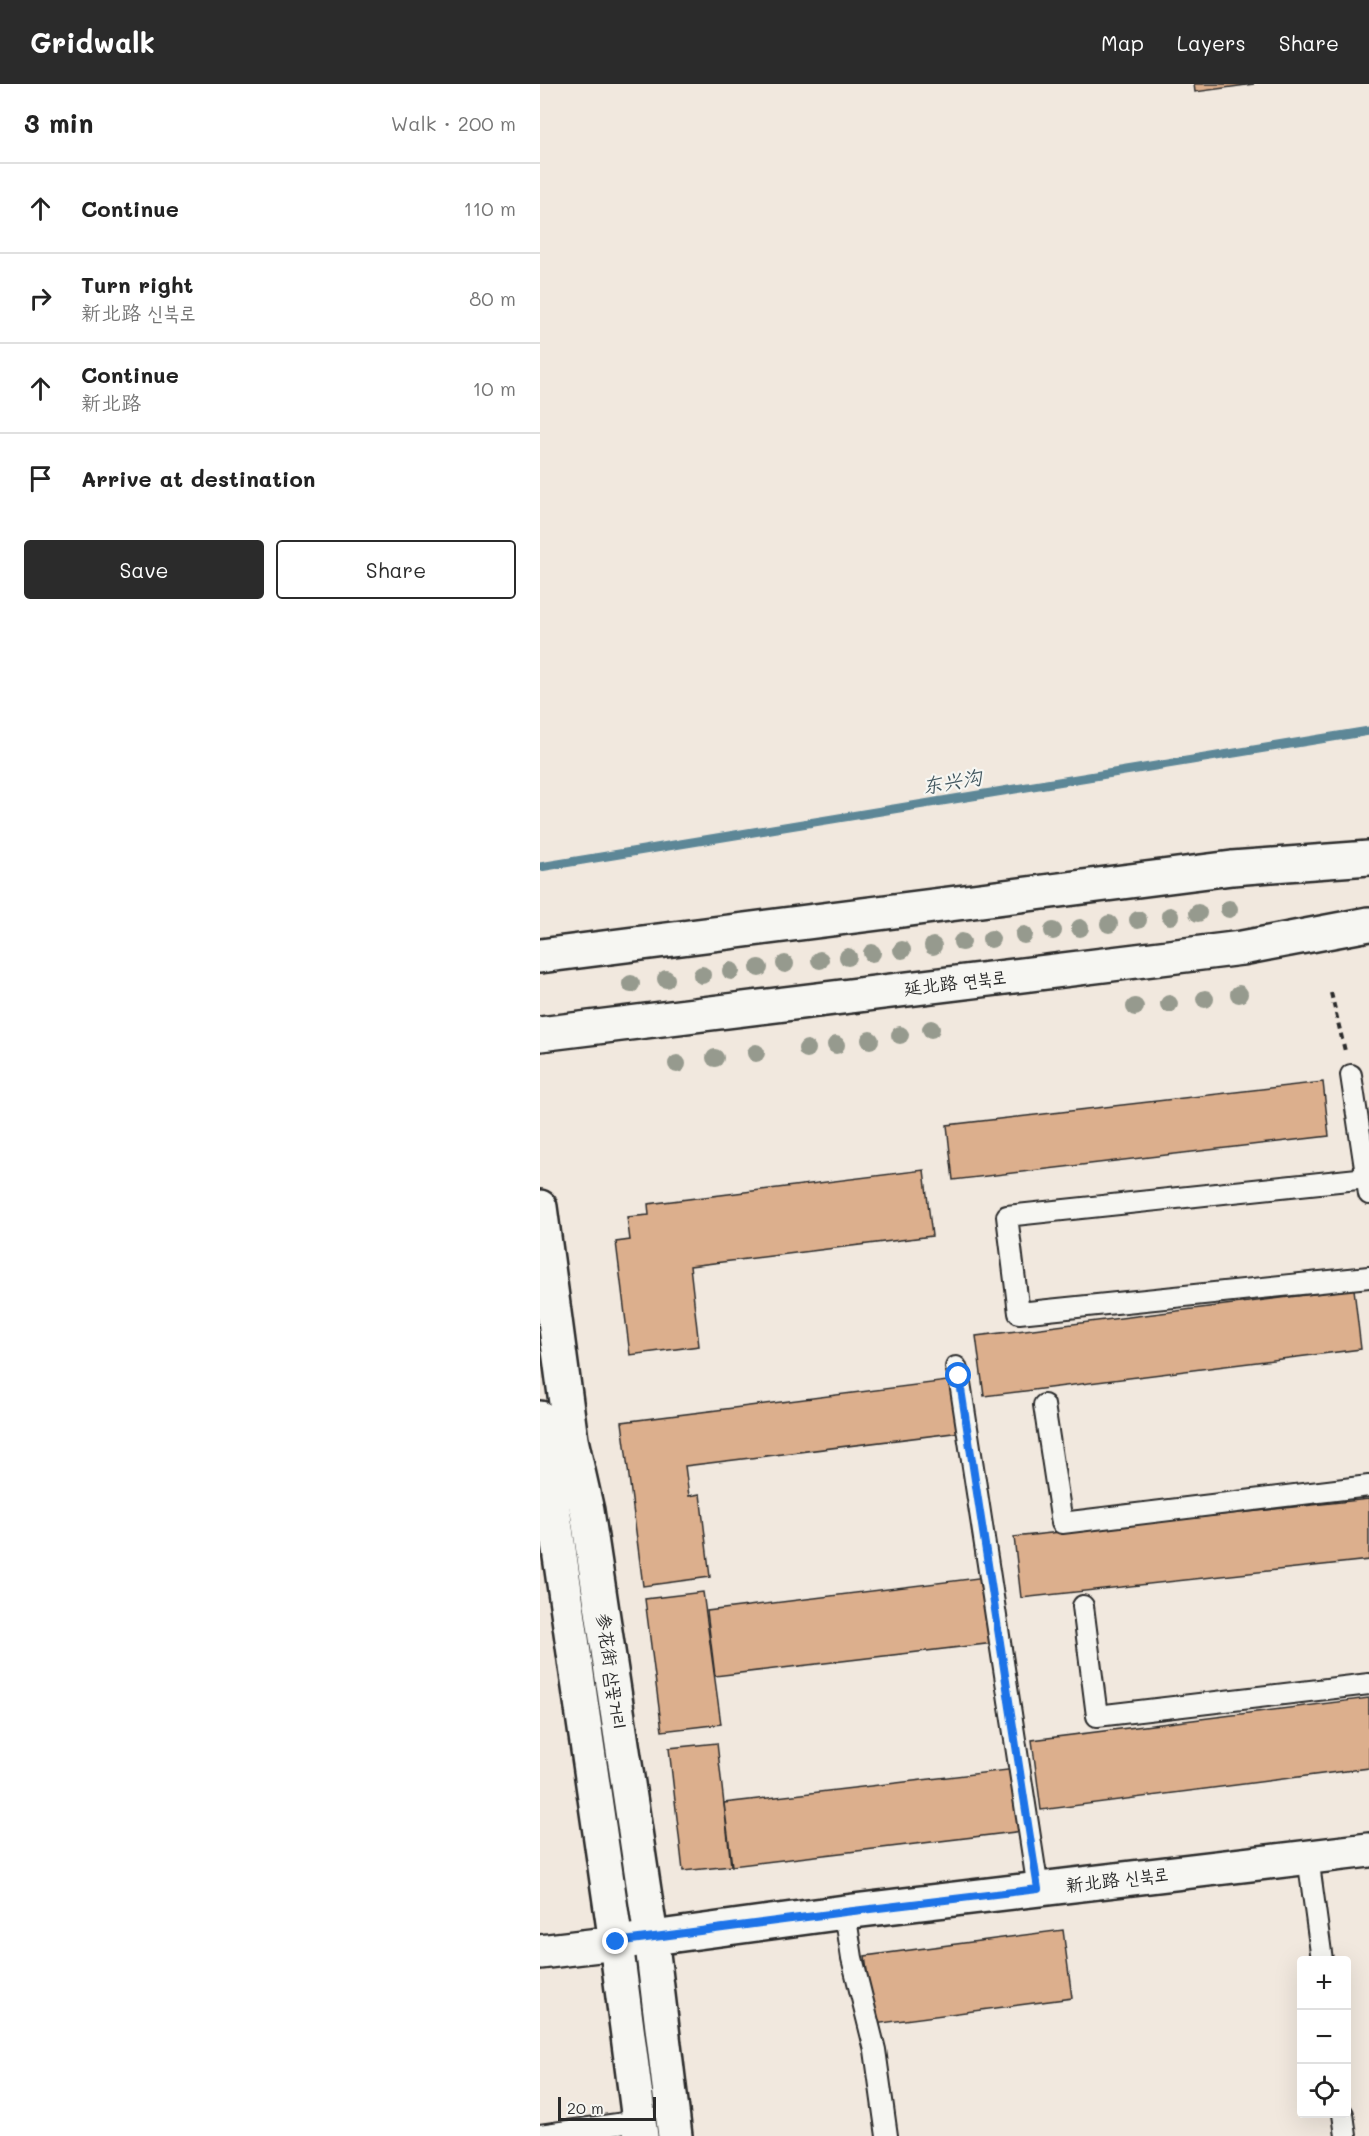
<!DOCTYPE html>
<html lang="en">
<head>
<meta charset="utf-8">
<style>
	:root { --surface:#fff; --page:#f6f6f6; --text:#222; --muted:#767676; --line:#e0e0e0; --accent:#2b2b2b }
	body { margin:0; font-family:Mali,"LXGW WenKai TC","Poor Story",sans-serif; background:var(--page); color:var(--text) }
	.controls { position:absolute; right:18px; bottom:18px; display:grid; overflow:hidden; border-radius:6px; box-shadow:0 6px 24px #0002 }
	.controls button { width:54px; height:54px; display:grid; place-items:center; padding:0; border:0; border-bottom:2px solid var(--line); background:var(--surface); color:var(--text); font:30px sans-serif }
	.scale { position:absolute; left:18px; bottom:15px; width:98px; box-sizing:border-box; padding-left:6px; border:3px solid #2b2b2b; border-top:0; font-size:16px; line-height:21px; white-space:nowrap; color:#2b2b2b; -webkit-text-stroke:4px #f6f6f2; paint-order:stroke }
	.stop { position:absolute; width:18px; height:18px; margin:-14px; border:4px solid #1a73e8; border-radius:50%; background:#fff }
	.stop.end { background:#1a73e8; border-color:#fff; box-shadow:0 2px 6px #0008 }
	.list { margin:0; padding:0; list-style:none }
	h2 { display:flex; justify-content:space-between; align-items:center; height:78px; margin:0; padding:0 24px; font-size:26px }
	h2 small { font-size:20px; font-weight:400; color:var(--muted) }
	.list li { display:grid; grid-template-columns:39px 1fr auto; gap:18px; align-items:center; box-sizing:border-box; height:90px; padding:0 24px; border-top:2px solid var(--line) }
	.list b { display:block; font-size:22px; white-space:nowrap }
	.list p { margin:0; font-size:20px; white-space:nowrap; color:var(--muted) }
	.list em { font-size:20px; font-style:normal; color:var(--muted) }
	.actions { display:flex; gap:12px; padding:18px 24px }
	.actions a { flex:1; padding:14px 0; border:2px solid var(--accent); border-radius:6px; text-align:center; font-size:21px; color:var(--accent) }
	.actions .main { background:var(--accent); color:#fff }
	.icon { flex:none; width:33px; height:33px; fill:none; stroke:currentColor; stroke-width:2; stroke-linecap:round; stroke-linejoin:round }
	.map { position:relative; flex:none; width:829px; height:2052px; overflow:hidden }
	header { display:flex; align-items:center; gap:36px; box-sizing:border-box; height:84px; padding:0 30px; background:var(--accent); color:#fff }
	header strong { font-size:28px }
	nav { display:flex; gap:33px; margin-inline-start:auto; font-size:21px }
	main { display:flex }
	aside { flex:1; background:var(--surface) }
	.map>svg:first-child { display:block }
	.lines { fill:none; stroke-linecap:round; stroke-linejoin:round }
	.stream { stroke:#5d8797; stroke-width:9 }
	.building { fill:#dcaf8d; stroke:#2b2b2b; stroke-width:1.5 }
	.service-casing { stroke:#2b2b2b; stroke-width:24 }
	.minor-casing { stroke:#2b2b2b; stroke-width:38 }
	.tertiary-casing { stroke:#2b2b2b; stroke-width:38 }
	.secondary-casing { stroke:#2b2b2b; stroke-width:38 }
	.path { stroke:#2b2b2b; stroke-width:4; stroke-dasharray:6 4.5; stroke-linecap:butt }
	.service { stroke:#f6f6f2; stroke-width:20 }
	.minor { stroke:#f6f6f2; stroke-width:33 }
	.tertiary { stroke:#f6f6f2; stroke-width:33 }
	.secondary { stroke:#f6f6f2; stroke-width:33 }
	.tree { fill:#969a8e }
	.route { stroke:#1a73e8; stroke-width:8 }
	.labels { text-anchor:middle; stroke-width:4.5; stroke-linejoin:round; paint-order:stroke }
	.street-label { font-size:18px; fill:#2b2b2b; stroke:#f6f6f2 }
	.water-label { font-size:20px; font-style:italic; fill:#445961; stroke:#f6f6f2 }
</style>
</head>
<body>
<header>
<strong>Gridwalk</strong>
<nav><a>Map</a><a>Layers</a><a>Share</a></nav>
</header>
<main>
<aside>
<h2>3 min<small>Walk · 200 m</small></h2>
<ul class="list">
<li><svg class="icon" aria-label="ahead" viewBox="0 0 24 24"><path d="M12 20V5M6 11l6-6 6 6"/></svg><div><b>Continue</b></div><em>110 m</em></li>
<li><svg class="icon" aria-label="right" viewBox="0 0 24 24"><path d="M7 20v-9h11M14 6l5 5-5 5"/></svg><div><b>Turn right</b><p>新北路 신북로</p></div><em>80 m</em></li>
<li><svg class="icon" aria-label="ahead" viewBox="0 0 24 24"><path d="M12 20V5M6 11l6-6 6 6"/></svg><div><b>Continue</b><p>新北路</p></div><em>10 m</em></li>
<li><svg class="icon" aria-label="arrive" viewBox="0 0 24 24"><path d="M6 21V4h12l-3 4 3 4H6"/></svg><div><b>Arrive at destination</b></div></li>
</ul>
<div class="actions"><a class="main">Save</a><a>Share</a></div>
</aside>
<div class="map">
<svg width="829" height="2052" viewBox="0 0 829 2052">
	<rect width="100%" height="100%" fill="#f1e8de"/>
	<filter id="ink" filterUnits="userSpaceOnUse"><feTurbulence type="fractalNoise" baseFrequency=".0167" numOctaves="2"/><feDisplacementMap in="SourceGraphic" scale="12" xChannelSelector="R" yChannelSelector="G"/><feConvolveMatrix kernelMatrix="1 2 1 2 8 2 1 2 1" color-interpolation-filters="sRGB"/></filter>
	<g filter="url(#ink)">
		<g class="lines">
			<polyline class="stream" points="0,783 829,647"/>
		</g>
		<g class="building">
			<polygon points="654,0 714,0 655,8"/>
			<polygon points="783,998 789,1052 413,1096 407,1041"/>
			<polygon points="384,1086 392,1152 150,1182 159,1262 90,1271 76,1158 90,1156 87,1133 109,1131 108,1120"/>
			<polygon points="814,1205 821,1265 444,1312 436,1252"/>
			<polygon points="415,1296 421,1348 145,1382 149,1412 160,1410 170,1493 103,1502 82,1338"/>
			<polygon points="829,1415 829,1476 481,1514 474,1453"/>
			<polygon points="446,1493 454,1559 175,1592 167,1527"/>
			<polygon points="163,1508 181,1640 122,1647 105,1515"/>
			<polygon points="829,1614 829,1684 501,1726 492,1656"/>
			<polygon points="177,1659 191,1782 143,1787 129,1664"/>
			<polygon points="476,1685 483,1747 192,1782 184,1719"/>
			<polygon points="523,1846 532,1914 334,1940 325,1872"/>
		</g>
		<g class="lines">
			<defs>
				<g id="service">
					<polyline points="811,991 829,1110"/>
					<polyline points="827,1094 467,1132 479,1229 829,1193"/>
					<polyline points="416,1283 419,1292 498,1805"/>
					<polyline points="504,1321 522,1439 829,1402"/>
					<polyline points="543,1522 557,1632 829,1600"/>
					<polyline points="768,1773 782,1876"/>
					<polyline points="305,1828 312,1874 335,1966 347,2052"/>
					<polyline points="803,2030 806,2052"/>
					<polyline points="0,2051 99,2037"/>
				</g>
				<polyline id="minor" points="0,1868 76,1859"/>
				<polyline id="tertiary" points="76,1859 305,1828 829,1766"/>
				<g id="secondary">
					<polyline points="0,872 692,784 829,774"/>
					<polyline points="0,950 702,864 829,840"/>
					<polyline points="0,1123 31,1356 47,1427 111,1853 135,2052"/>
					<polyline points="0,1334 76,1859 101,2052"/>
				</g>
			</defs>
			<use href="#service" class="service-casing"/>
			<use href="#minor" class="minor-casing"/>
			<use href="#tertiary" class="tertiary-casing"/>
			<use href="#secondary" class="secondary-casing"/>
			<polyline class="path" points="791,909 805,967"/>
			<use href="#service" class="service"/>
			<use href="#minor" class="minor"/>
			<use href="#tertiary" class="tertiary"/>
			<use href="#secondary" class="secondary"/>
		</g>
		<g class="tree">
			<circle cx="689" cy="825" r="9"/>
			<circle cx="658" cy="829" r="9"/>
			<circle cx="630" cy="832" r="9"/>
			<circle cx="598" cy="836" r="9"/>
			<circle cx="569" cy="840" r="9"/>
			<circle cx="540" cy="844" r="9"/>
			<circle cx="513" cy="847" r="9"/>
			<circle cx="484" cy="851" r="9"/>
			<circle cx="451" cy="855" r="9"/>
			<circle cx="422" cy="858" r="9"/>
			<circle cx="393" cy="862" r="9"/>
			<circle cx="362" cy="866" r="9"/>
			<circle cx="332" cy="869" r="9"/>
			<circle cx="308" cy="873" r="9"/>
			<circle cx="280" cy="876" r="9"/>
			<circle cx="245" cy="880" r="9"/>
			<circle cx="219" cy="884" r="9"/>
			<circle cx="191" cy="887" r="9"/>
			<circle cx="162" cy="891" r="9"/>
			<circle cx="126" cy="895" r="9"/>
			<circle cx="91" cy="900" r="9"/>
			<circle cx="699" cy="910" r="9"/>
			<circle cx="665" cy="915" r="9"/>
			<circle cx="629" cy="920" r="9"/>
			<circle cx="595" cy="923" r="9"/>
			<circle cx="391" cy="945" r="9"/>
			<circle cx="360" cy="951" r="9"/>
			<circle cx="330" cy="956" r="9"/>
			<circle cx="296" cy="961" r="9"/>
			<circle cx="267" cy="965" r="9"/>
			<circle cx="216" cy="969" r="9"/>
			<circle cx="175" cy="974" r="9"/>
			<circle cx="137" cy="980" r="9"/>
		</g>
	</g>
	<g class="lines" filter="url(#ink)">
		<polyline class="route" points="76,1858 305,1828 498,1805 419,1292"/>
	</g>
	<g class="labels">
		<g class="street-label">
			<text transform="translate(415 899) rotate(-7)" y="6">延北路 연북로</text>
			<text transform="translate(71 1587) rotate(82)" y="6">参花街 삼꽃거리</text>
			<text transform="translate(577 1796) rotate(-7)" y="6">新北路 신북로</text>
		</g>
		<g class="water-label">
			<text transform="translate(412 698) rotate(-9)" y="7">东兴沟</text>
		</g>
	</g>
</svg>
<div class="controls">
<button>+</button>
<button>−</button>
<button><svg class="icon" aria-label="locate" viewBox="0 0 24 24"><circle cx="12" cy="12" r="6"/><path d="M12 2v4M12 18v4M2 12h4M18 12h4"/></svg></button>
</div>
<div class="scale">20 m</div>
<div class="stop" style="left:419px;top:1292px"></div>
<div class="stop end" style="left:76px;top:1858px"></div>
</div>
</main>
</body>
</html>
